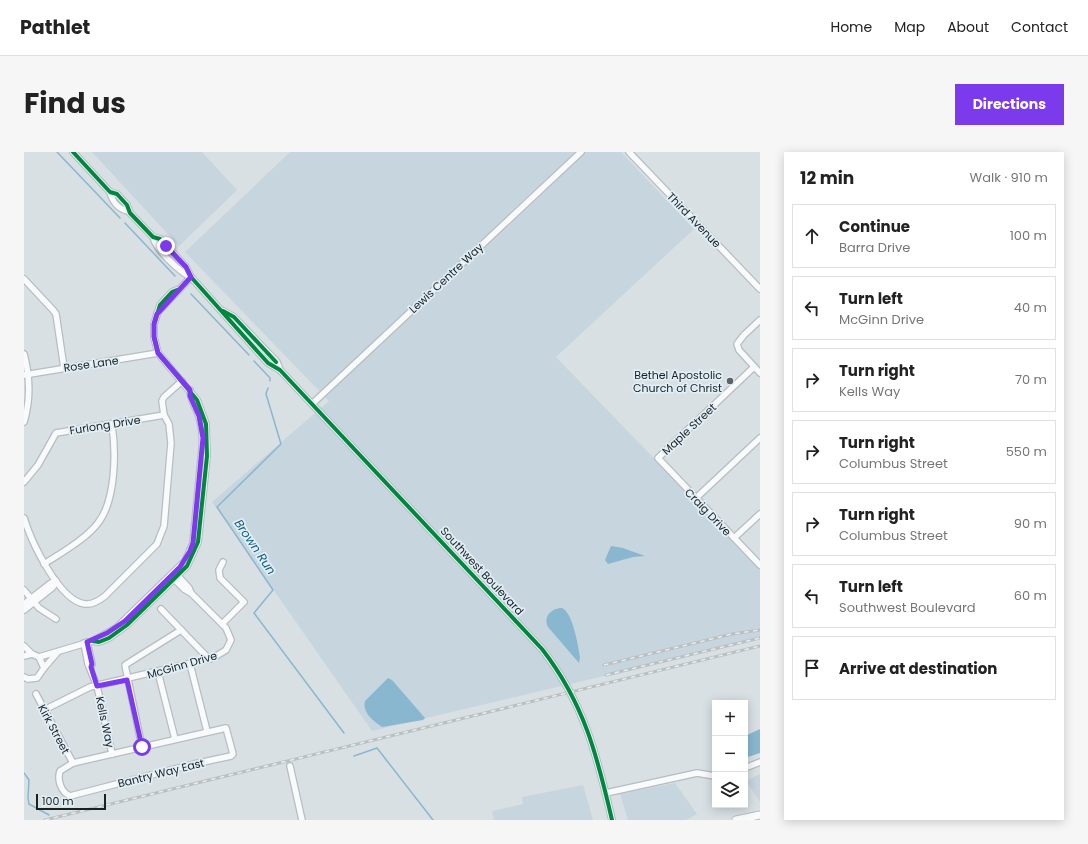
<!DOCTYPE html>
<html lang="en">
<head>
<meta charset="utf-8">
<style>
	:root { --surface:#fff; --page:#f6f6f6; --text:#222; --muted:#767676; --line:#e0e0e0; --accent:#7c3aed }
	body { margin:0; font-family:Poppins,sans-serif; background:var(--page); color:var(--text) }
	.controls { position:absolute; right:12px; bottom:12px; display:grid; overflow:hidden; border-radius:0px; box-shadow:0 2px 10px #0003 }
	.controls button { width:36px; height:36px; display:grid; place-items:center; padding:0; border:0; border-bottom:1px solid var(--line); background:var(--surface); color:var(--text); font:20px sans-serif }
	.scale { position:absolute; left:12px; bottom:10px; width:70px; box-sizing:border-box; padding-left:4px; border:2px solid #1b2023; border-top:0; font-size:11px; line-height:14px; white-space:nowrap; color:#1b2023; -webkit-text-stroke:3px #e0eef6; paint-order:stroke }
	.stop { position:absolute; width:12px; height:12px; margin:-9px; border:3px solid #7c3aed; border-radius:50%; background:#fff }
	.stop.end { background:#7c3aed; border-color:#fff; box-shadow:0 1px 4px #0008 }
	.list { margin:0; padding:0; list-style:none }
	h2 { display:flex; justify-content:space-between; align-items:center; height:52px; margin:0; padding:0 16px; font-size:17px }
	h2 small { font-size:13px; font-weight:400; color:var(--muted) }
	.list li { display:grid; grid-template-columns:26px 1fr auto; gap:12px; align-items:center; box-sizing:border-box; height:64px; margin:0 8px 8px; padding:0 8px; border:1px solid var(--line); border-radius:0px }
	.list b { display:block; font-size:15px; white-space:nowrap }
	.list p { margin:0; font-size:13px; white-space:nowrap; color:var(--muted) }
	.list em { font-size:13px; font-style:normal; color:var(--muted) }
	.icon { flex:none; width:22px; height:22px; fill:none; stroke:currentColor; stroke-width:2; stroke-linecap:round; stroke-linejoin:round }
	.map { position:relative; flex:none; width:736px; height:668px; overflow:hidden; border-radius:0px }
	header { display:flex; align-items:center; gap:24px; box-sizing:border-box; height:56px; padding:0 20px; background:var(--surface); border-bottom:1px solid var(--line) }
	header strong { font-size:19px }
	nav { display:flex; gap:22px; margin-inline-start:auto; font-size:14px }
	.intro { display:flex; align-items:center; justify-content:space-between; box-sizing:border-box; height:96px; padding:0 24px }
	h1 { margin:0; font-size:28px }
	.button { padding:10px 18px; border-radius:0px; background:var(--accent); color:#fff; font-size:14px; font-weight:700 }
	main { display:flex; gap:24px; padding:0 24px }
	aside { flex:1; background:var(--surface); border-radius:0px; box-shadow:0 2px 10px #0003 }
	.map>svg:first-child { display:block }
	.built { fill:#c7d5de }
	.water { fill:#8ab7d0 }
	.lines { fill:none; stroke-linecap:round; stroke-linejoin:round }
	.stream { stroke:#8ab7d0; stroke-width:1.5 }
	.minor-casing { stroke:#b7bdc0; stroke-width:8 }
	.major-casing { stroke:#b7bdc0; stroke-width:9 }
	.minor { stroke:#f9fafb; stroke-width:5.5 }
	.major { stroke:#f9fafb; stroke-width:7 }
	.rail-casing { stroke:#bdbfbf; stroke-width:3 }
	.rail { stroke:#e0eef6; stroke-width:1.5; stroke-dasharray:4.5; stroke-linecap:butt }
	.cycleway-casing { stroke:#e0eef6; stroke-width:6 }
	.cycleway { stroke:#00873e; stroke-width:4 }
	.route { stroke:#7c3aed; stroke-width:5 }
	.poi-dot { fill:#5d6367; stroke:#e0eef6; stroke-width:1.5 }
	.labels { text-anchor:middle; stroke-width:3.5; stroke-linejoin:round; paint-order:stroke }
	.street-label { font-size:11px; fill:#1b2023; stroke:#e0eef6 }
	.poi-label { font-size:11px; fill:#1b2023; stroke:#e0eef6; text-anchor:end }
	.water-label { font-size:12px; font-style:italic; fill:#115e80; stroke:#e0eef6 }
</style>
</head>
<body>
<header>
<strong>Pathlet</strong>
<nav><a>Home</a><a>Map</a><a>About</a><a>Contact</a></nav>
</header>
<div class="intro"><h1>Find us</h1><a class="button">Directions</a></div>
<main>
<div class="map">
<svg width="736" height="668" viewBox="0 0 736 668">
	<rect width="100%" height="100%" fill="#d8e0e4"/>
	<g class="built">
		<polygon points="68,0 178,0 213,38 155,94"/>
		<polygon points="266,0 597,0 670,77 532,205 736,416 736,487 348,579 188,350 305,249 161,100"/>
		<polygon points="736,622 736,650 722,629"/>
		<polygon points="651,631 673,662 662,668 604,668 596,642"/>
		<polygon points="559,633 569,668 470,668 468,659 499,652 498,645"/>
	</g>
	<g class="water">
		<polygon points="587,394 599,396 621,404 609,405 584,412 581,408"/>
		<path d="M 538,456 C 549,461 554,493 556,505 L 555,511 L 524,475 C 519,465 527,456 538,456 Z"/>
		<path d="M 364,526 L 368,528 L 401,566 L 399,568 L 358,575 C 349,569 338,560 341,549 Z"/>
		<polygon points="736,577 736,601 721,606 721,584"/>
	</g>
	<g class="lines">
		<g class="stream">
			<polyline points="33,0 96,66"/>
			<polyline points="101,71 151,124"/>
			<polyline points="167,142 225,203"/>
			<polyline points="230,209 246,226 246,229"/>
			<polyline points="244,236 242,242 257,292 193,355 249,438 230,461 320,581"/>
			<polyline points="330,604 353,596 409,668"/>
			<polyline points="0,621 5,628 4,646 5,652 25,663"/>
		</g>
		<defs>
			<g id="minor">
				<path d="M 49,0 L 86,40 L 93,42 L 103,53 L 106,61 L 129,85 L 136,87 L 162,115 L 167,125 L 234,200 L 244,211 L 256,218 L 518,497 C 560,551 573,603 588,668"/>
				<polyline points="605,0 736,137"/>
				<path d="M 86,40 C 88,49 94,57 104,59"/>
				<path d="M 129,85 C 132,98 154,118 166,125"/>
				<polyline points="0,127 29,158 32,162 40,216"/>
				<polyline points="199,159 210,165 253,210 256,218"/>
				<polyline points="133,161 167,125"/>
				<polyline points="736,168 720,183 713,192 715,198 736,221"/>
				<path d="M 0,202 C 6,225 7,247 0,270"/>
				<polyline points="730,215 634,306 736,413"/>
				<polyline points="0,223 134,201"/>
				<polyline points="288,252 557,0"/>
				<polyline points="0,330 14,313 32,281 140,263"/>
				<polyline points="671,347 736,286"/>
				<path d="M 0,366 C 7,389 35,449 61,452 C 69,453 76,448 81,444 L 133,392 L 140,374 L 147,291 L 145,272 L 140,263 L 138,249 L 140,245 L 158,229"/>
				<polyline points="710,386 736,362"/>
				<path d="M 20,412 C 37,401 62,387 74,371 C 92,348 92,300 88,273"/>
				<polyline points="151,421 165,436 167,441"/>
				<polyline points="0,438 15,456 32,467"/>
				<polyline points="0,452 27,431 32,429"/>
				<polyline points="137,457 185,507"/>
				<polyline points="0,458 29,435 32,429"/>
				<polyline points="198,472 220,450 196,426 195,418 199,410"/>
				<polyline points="69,489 75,490 85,486 103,473 163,414 174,390 183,304 182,272 173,248 134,201 130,185 130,172 136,153 148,140 153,138"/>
				<polyline points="63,490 68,512 67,515"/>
				<polyline points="60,491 64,512 73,534 88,602"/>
				<polyline points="0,494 8,502"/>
				<polyline points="0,504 8,502 15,505 20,516 13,526 4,527 0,525"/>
				<path d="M 15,505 L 69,489 L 92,476 L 161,409 L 169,391 L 178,297 C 179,286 178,273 174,262 C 171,254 166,247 166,238"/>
				<polyline points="166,512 183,579"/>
				<polyline points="20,516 33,501"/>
				<polyline points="134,520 151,587"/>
				<polyline points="12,542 49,611"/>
				<polyline points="20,558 66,535 189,506 202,498 207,488 202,476 167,441 160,437 148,425"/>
				<path d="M 202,576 L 209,602 L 207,604 L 170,612 L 46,644 C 37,640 33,628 36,619 L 49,611 Z"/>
				<polyline points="118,595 101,513 157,478"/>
				<polyline points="266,614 278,668"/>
				<polyline points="721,616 736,610"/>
				<polyline points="582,641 673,621 691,624"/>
			</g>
			<polyline id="major" points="712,668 736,663"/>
		</defs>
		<use href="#minor" class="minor-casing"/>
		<use href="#major" class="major-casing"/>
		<use href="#minor" class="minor"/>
		<use href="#major" class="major"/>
		<defs>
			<g id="rail">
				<polyline points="580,513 708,482 736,478"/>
				<polyline points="582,523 736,486"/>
				<polyline points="21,668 736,494"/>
			</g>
		</defs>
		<use href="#rail" class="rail-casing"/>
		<use href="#rail" class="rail"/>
		<defs>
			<g id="cycleway">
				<path d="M 49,0 L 86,40 L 93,42 L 103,53 L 106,61 L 129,85 L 136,87 L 162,115 L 167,125 L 234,200 L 244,211 L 256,218 L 518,497 C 560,551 573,603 588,668"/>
				<polyline points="199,159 210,165 252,210"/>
				<polyline points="69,489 75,490 85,486 103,473 163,414 174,390 183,304 182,272 173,248 134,201 130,185 130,172 136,153 148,140 153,138"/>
			</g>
		</defs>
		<use href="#cycleway" class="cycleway-casing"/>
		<use href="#cycleway" class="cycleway"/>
	</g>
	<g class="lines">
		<polyline class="route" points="118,595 103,528 73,534 67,515 68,512 63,490 83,481 101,469 156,415 166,399 169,391 179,286 175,264 166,244 166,238 134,201 130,185 130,172 133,162 167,125 162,115 142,94"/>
	</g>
	<circle class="poi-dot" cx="706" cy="229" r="4"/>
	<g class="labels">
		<g class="street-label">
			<text transform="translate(670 68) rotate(46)" y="4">Third Avenue</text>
			<text transform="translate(422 126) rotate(-43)" y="4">Lewis Centre Way</text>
			<text transform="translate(67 212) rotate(-8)" y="4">Rose Lane</text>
			<text transform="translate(81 273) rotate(-9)" y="4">Furlong Drive</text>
			<text transform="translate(665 277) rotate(-43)" y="4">Maple Street</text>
			<text transform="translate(684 360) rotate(46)" y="4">Craig Drive</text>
			<text transform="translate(458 419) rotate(47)" y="4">Southwest Boulevard</text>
			<text transform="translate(158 513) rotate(-16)" y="4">McGinn Drive</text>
			<text transform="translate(81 570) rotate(78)" y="4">Kells Way</text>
			<text transform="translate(30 577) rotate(62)" y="4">Kirk Street</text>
			<text transform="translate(137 621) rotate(-14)" y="4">Bantry Way East</text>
		</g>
		<g class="poi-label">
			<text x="698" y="227">Bethel Apostolic<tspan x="698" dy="13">Church of Christ</tspan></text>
		</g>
		<g class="water-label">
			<text transform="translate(231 395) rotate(56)" y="4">Brown Run</text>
		</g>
	</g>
</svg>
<div class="controls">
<button>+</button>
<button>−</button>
<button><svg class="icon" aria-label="layers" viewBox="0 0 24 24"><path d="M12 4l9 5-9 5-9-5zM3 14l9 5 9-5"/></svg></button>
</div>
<div class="scale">100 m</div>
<div class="stop" style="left:118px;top:595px"></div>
<div class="stop end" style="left:142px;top:94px"></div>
</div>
<aside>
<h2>12 min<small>Walk · 910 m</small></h2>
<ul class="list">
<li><svg class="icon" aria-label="ahead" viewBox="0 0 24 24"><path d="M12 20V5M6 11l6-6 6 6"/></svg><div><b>Continue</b><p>Barra Drive</p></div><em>100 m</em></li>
<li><svg class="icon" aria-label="left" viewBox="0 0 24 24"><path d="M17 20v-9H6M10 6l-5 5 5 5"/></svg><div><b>Turn left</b><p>McGinn Drive</p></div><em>40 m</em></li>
<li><svg class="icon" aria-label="right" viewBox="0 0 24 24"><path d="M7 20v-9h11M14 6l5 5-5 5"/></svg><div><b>Turn right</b><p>Kells Way</p></div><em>70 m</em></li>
<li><svg class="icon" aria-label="right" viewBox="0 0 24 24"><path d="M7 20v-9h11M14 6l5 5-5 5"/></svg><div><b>Turn right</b><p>Columbus Street</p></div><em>550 m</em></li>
<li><svg class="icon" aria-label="right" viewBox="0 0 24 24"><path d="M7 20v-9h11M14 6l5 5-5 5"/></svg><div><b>Turn right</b><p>Columbus Street</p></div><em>90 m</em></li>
<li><svg class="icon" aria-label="left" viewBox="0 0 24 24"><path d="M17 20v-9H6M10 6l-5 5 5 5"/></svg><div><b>Turn left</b><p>Southwest Boulevard</p></div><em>60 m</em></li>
<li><svg class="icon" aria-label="arrive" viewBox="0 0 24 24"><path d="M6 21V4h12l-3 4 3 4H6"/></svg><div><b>Arrive at destination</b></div></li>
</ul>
</aside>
</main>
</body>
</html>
